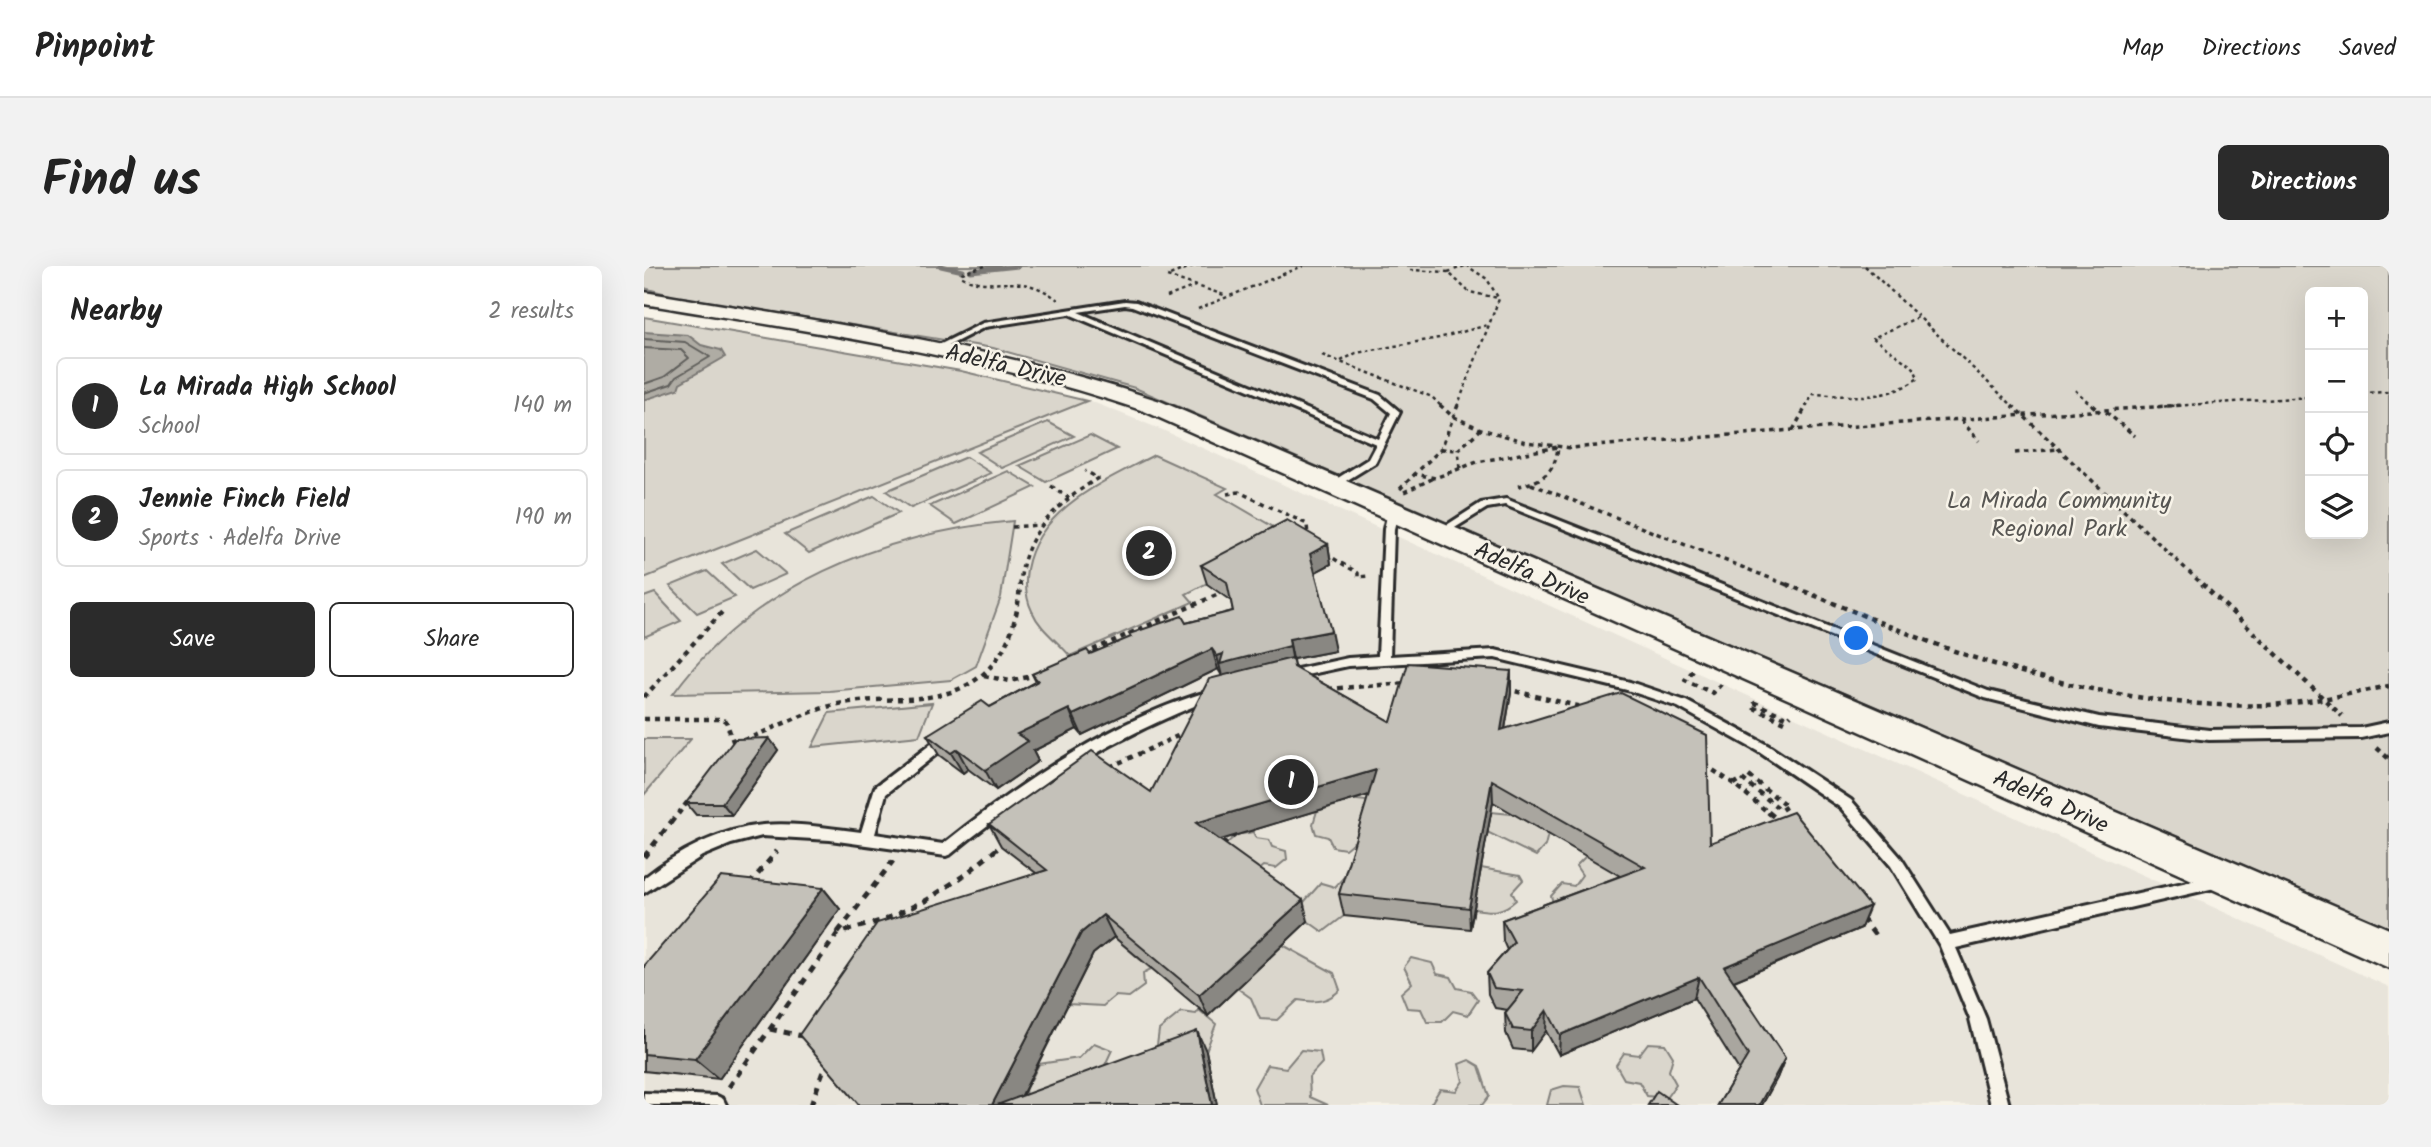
<!DOCTYPE html>
<html lang="en">
<head>
<meta charset="utf-8">
<style>
	:root { --surface:#fff; --page:#f2f2f2; --text:#222; --muted:#767676; --line:#e0e0e0; --accent:#2b2b2b }
	body { margin:0; font-family:Kalam,sans-serif; background:var(--page); color:var(--text) }
	.controls { position:absolute; right:21px; top:21px; display:grid; overflow:hidden; border-radius:10px; box-shadow:0 7px 28px #0002 }
	.controls button { width:63px; height:63px; display:grid; place-items:center; padding:0; border:0; border-bottom:2px solid var(--line); background:var(--surface); color:var(--text); font:35px sans-serif }
	.you { position:absolute; left:1213px; top:373px; width:24px; height:24px; margin:-18px; border:5px solid #fff; border-radius:50%; background:#1a73e8; box-shadow:0 0 0 10px #1a73e833 }
	.badge { display:grid; place-items:center; width:46px; height:46px; border-radius:50%; background:var(--accent); color:#fff; font-size:23px; font-weight:700 }
	.pin { position:absolute; translate:-50% -50%; border:4px solid #fff; box-shadow:0 2px 7px #0006 }
	.list { margin:0; padding:0; list-style:none }
	h2 { display:flex; justify-content:space-between; align-items:center; height:91px; margin:0; padding:0 28px; font-size:30px }
	h2 small { font-size:23px; font-weight:400; color:var(--muted) }
	.list li { display:grid; grid-template-columns:46px 1fr auto; gap:21px; align-items:center; box-sizing:border-box; height:98px; margin:0 14px 14px; padding:0 14px; border:2px solid var(--line); border-radius:10px }
	.list b { display:block; font-size:26px; white-space:nowrap }
	.list p { margin:0; font-size:23px; white-space:nowrap; color:var(--muted) }
	.list em { font-size:23px; font-style:normal; color:var(--muted) }
	.actions { display:flex; gap:14px; padding:21px 28px }
	.actions a { flex:1; padding:16px 0; border:2px solid var(--accent); border-radius:10px; text-align:center; font-size:24px; color:var(--accent) }
	.actions .main { background:var(--accent); color:#fff }
	.icon { flex:none; width:38px; height:38px; fill:none; stroke:currentColor; stroke-width:2; stroke-linecap:round; stroke-linejoin:round }
	.map { position:relative; flex:none; width:1745px; height:839px; overflow:hidden; border-radius:10px }
	header { display:flex; align-items:center; gap:42px; box-sizing:border-box; height:98px; padding:0 35px; background:var(--surface); border-bottom:2px solid var(--line) }
	header strong { font-size:33px }
	nav { display:flex; gap:38px; margin-inline-start:auto; font-size:24px }
	.intro { display:flex; align-items:center; justify-content:space-between; box-sizing:border-box; height:168px; padding:0 42px }
	h1 { margin:0; font-size:49px }
	.button { padding:18px 32px; border-radius:10px; background:var(--accent); color:#fff; font-size:24px; font-weight:700 }
	main { display:flex; gap:42px; padding:0 42px }
	aside { flex:1; background:var(--surface); border-radius:10px; box-shadow:0 7px 28px #0002 }
	.map>svg:first-child { display:block }
	.built { fill:#e8e4da }
	.green { fill:#dad6cc; stroke:#82807c; stroke-width:2; fill-rule:evenodd }
	.water { fill:#afaca4; stroke:#7a7874; stroke-width:2 }
	.lines { fill:none; stroke-linecap:round; stroke-linejoin:round }
	.shore { stroke:#605f5b; stroke-width:2 }
	.stream { stroke:#7a7874; stroke-width:5 }
	.lane-casing { stroke:#2b2b2b; stroke-width:6 }
	.secondary-casing { stroke:#2b2b2b; stroke-width:5 }
	.path-far3 { stroke:#2b2b2b; stroke-width:2.5; stroke-dasharray:3.5 3.5; stroke-linecap:butt }
	.path-far2 { stroke:#2b2b2b; stroke-width:3.5; stroke-dasharray:4.5 4.5; stroke-linecap:butt }
	.path-far1 { stroke:#2b2b2b; stroke-width:4.5; stroke-dasharray:5 5; stroke-linecap:butt }
	.path { stroke:#2b2b2b; stroke-width:5; stroke-dasharray:7 7; stroke-linecap:butt }
	.lane { fill:#f7f3e8; fill-rule:evenodd }
	.secondary { fill:#f7f3e8; fill-rule:evenodd }
	.wall { fill:#a9a69f; stroke:#2b2b2b; stroke-width:2 }
	.shaded-wall { fill:#898782; stroke:#2b2b2b; stroke-width:2 }
	.building { fill:#c4c1b9; stroke:#2b2b2b; stroke-width:2 }
	.labels { text-anchor:middle; stroke-width:5; stroke-linejoin:round; paint-order:stroke }
	.street-label { font-size:24px; fill:#2b2b2b; stroke:#f7f3e8 }
	.park-label { font-size:24px; fill:#575653; stroke:#f7f3e8 }
</style>
</head>
<body>
<header>
<strong>Pinpoint</strong>
<nav><a>Map</a><a>Directions</a><a>Saved</a></nav>
</header>
<div class="intro"><h1>Find us</h1><a class="button">Directions</a></div>
<main>
<aside>
<h2>Nearby<small>2 results</small></h2>
<ul class="list">
<li><span class="badge">1</span><div><b>La Mirada High School</b><p>School</p></div><em>140 m</em></li>
<li><span class="badge">2</span><div><b>Jennie Finch Field</b><p>Sports · Adelfa Drive</p></div><em>190 m</em></li>
</ul>
<div class="actions"><a class="main">Save</a><a>Share</a></div>
</aside>
<div class="map">
<svg width="1745" height="839" viewBox="0 0 1745 839">
	<rect width="100%" height="100%" fill="#f7f3e8"/>
	<filter id="ink" filterUnits="userSpaceOnUse"><feTurbulence type="fractalNoise" baseFrequency=".0143" numOctaves="2"/><feDisplacementMap in="SourceGraphic" scale="14" xChannelSelector="R" yChannelSelector="G"/><feConvolveMatrix kernelMatrix="1 2 1 2 8 2 1 2 1" color-interpolation-filters="sRGB"/></filter>
	<g filter="url(#ink)">
		<polygon class="built" points="436,131 521,165 1745,721 1745,839 0,839 0,311"/>
		<g class="green">
			<path d="M 0,0 L 1745,0 L 1745,662 L 491,122 L 349,82 L 30,30 L 0,22 ZM 1666,26 L 1719,26 L 1719,268 L 1666,268 Z"/>
			<polygon points="0,51 317,105 443,135 0,312"/>
			<polygon points="404,156 430,170 358,202 333,186"/>
			<polygon points="446,169 473,183 402,216 375,200"/>
			<path d="M 510,189 L 583,222 L 573,228 L 638,266 L 635,280 L 542,328 L 549,336 L 426,390 C 414,375 396,364 388,345 C 382,333 381,317 383,303 C 394,242 461,215 510,189 Z"/>
			<polygon points="322,191 347,207 267,242 242,225"/>
			<polygon points="364,205 391,221 312,258 286,240"/>
			<polygon points="230,230 255,247 165,287 141,268"/>
			<path d="M 369,255 L 357,331 L 332,400 L 307,414 L 185,425 L 29,428 C 107,319 240,267 369,255 Z"/>
			<polygon points="113,283 142,308 106,324 78,298"/>
			<polygon points="63,305 91,331 53,347 26,320"/>
			<polygon points="11,327 37,355 0,371 0,331"/>
			<polygon points="288,437 275,470 168,481 185,447"/>
			<polygon points="0,473 47,473 0,529"/>
			<polygon points="703,533 733,536 712,574 701,583 689,581 684,571 672,568 669,558 673,545 701,537"/>
			<polygon points="847,546 877,549 877,552 904,568 901,580 892,590 843,566"/>
			<polygon points="596,566 599,568 609,566 612,572 625,574 628,581 642,585 643,593 632,602 620,600 610,608 576,583"/>
			<polygon points="942,590 970,602 986,627 909,636 907,630 918,618 930,620 938,609 932,600"/>
			<path d="M 837,602 L 876,609 L 879,614 L 868,626 L 872,634 C 858,647 848,646 830,643 Z"/>
			<polygon points="700,611 710,614 700,650 679,666 651,646 677,617 691,621"/>
			<polygon points="470,671 507,703 499,707 500,720 485,731 471,730 459,740 424,738 443,699 440,695"/>
			<path d="M 639,679 L 690,707 L 696,724 C 683,736 672,737 654,734 L 633,754 L 616,753 L 607,732 L 593,722 Z"/>
			<polygon points="767,692 788,697 793,708 807,711 813,722 827,725 834,734 824,749 809,745 798,756 783,756 777,743 763,742 757,727 768,717 760,701"/>
			<polygon points="555,744 572,758 562,785 533,796 512,787 515,764 537,746 552,748"/>
			<polygon points="450,777 468,784 447,829 382,839 381,816 387,814 395,798 435,792"/>
			<polygon points="1004,777 1021,778 1029,791 1025,805 1032,818 1022,832 1003,830 995,816 980,813 972,799 980,787 995,789"/>
			<polygon points="657,784 676,786 678,797 665,811 666,831 684,839 616,839 610,822 623,799 642,802"/>
			<polygon points="825,794 835,800 845,830 838,839 786,839 796,823 812,825 819,815 815,798"/>
			<polygon points="920,820 936,821 942,839 903,839 907,824"/>
		</g>
		<polygon class="water" points="0,66 44,69 57,79 77,84 81,91 36,117 34,123 0,134"/>
		<g class="lines">
			<g class="shore">
				<polyline points="0,73 41,76 66,91 32,111 27,118 0,127"/>
				<polyline points="0,82 37,84 45,92 20,111 0,118"/>
			</g>
			<g class="stream">
				<polyline points="297,0 319,5"/>
				<polyline points="327,5 374,0"/>
			</g>
			<defs>
				<g id="lane">
					<path d="M 481,35 L 492,36 L 736,129 L 756,146 L 731,197 L 692,221 L 686,221 L 686,217 L 724,193 L 732,178 L 425,48 L 341,61 L 296,84 L 289,82 L 339,57 ZM 481,39 L 488,40 L 730,133 L 747,147 L 734,173 L 434,46 Z"/>
					<polygon points="862,233 1344,425 1455,451 1565,464 1717,462 1745,456 1745,466 1717,472 1565,474 1455,461 1341,432 861,239 843,242 801,268 797,269 792,266 837,237"/>
					<polygon points="749,243 754,246 750,263 746,390 851,384 986,416 1042,435 1125,480 1207,534 1257,592 1306,669 1575,609 1580,611 1582,615 1580,619 1575,621 1312,682 1342,753 1365,839 1347,839 1326,753 1296,680 1247,600 1197,542 1115,486 1034,441 983,424 851,392 704,400 644,413 640,412 638,409 640,406 644,405 704,392 734,390 740,263 744,246"/>
					<path d="M 569,424 L 575,428 L 573,431 C 473,469 390,520 307,588 L 302,590 L 186,574 L 118,570 L 87,578 L 58,590 L 0,627 L 0,612 C 33,586 76,563 119,559 C 150,556 185,562 217,566 L 231,521 L 299,469 L 309,469 L 310,472 L 309,475 L 242,528 L 231,568 L 299,578 C 380,514 469,453 569,424 Z"/>
					<polygon points="0,827 73,830 79,833 82,839 0,839"/>
				</g>
				<path id="secondary" d="M 0,26 C 174,55 348,79 516,135 L 1745,663 L 1745,702 L 500,145 C 337,89 169,66 0,38 Z"/>
			</defs>
			<use href="#lane" class="lane-casing"/>
			<use href="#secondary" class="secondary-casing"/>
			<g class="path-far3">
				<path d="M 341,0 L 318,7 L 318,11 C 353,27 376,4 414,34"/>
				<polyline points="549,0 523,10 583,30"/>
				<polyline points="1221,0 1370,141"/>
				<polyline points="766,4 804,6 825,26 854,32"/>
				<polyline points="804,6 821,0"/>
				<polyline points="523,31 551,20"/>
				<polyline points="554,43 659,0"/>
				<polyline points="678,89 788,131 798,141"/>
				<polyline points="697,95 712,87 795,72 844,59"/>
				<polyline points="1431,124 1450,141"/>
				<polyline points="1719,127 1745,126"/>
				<polyline points="813,141 855,33 843,13 823,0"/>
				<path d="M 1162,141 L 1169,128 C 1206,130 1243,136 1274,112 L 1270,102 L 1229,72 L 1274,51"/>
				<polyline points="1513,141 1666,131"/>
			</g>
			<g class="path-far2">
				<polyline points="796,139 808,150 837,163 882,176 927,182 1149,164 1540,139"/>
				<path d="M 814,139 L 797,183 L 771,208 L 791,212 L 833,196 L 914,181 C 911,209 896,216 870,221"/>
				<polyline points="1368,139 1560,320"/>
				<polyline points="1448,139 1456,146"/>
				<polyline points="1462,146 1491,170"/>
				<polyline points="1317,154 1335,175"/>
				<polyline points="1149,164 1163,139"/>
				<polyline points="797,183 814,184"/>
				<polyline points="1371,187 1415,183"/>
				<polyline points="816,202 814,184 837,163"/>
				<polyline points="887,218 1146,320"/>
				<polyline points="407,220 425,232"/>
				<polyline points="756,223 771,208"/>
				<polyline points="760,226 790,212"/>
				<polyline points="583,228 595,226 663,258 664,271"/>
				<polyline points="368,261 395,259"/>
				<polyline points="682,288 714,307 714,311 724,310"/>
				<path d="M 376,320 C 379,267 412,239 454,212 L 441,205"/>
			</g>
			<g class="path-far1">
				<path d="M 1142,318 C 1203,342 1263,369 1325,390 C 1420,421 1524,443 1624,439 C 1665,437 1705,428 1745,420"/>
				<polyline points="1558,318 1698,450"/>
				<polyline points="440,388 579,326"/>
				<polyline points="1049,405 1041,414 1069,427 1077,418"/>
				<polyline points="340,410 366,415 393,409"/>
				<polyline points="684,423 762,417"/>
				<polyline points="862,423 938,441"/>
				<polyline points="0,431 80,344"/>
				<polyline points="0,453 77,453 82,455 90,478 88,480"/>
				<polyline points="1141,456 1108,441 1111,437 1144,452 1147,449"/>
				<path d="M 100,474 C 129,463 159,447 190,439 C 222,431 258,436 290,430 C 350,420 373,373 376,318"/>
				<polyline points="1733,482 1745,493"/>
				<polyline points="1061,499 1090,518 1126,548"/>
				<polyline points="466,501 540,467"/>
				<polyline points="1090,518 1098,513 1137,544 1143,540 1101,507"/>
				<polyline points="34,548 45,534"/>
			</g>
			<g class="path">
				<polyline points="1124,546 1135,555"/>
				<polyline points="577,580 592,568"/>
				<polyline points="0,591 35,546"/>
				<polyline points="105,619 133,585"/>
				<polyline points="1218,652 1231,669"/>
				<polyline points="194,666 249,595"/>
				<polyline points="126,763 158,770"/>
				<polyline points="85,821 194,667 240,654 283,634 322,608 359,578"/>
				<polyline points="167,839 182,797"/>
			</g>
			<use href="#lane" class="lane"/>
			<use href="#secondary" class="secondary"/>
		</g>
		<g class="wall">
			<polygon points="684,278 687,298 671,306 691,385 649,393 650,401 747,456 867,405 867,427 861,463 1217,662 1090,715 1141,792 1133,812 1118,839 1074,839 1095,804 1050,732 915,789 902,765 887,785 869,783 862,767 861,747 864,744 851,742 844,728 843,707 863,684 859,675 858,654 976,610 849,536 826,663 700,650 695,628 725,529 576,574 664,655 564,750 470,671 449,688 378,830 562,785 573,839 215,839 392,607 357,580 345,558 507,526 578,410 574,403 438,469 433,463 389,485 394,495 352,524 324,503 319,507 295,489 283,469 346,441 392,416 388,408 446,388 542,357 589,345 587,335 563,318 557,299"/>
			<polygon points="125,472 134,484 88,549 52,549 42,537"/>
			<polygon points="179,622 196,643 75,813 0,805 0,700"/>
		</g>
		<g class="shaded-wall">
			<polygon points="684,278 687,298 670,307 666,288"/>
			<polygon points="687,365 691,385 649,393 645,373"/>
			<polygon points="646,380 654,423 578,410 573,390 579,388"/>
			<polygon points="568,383 574,403 438,469 429,449"/>
			<polygon points="867,405 867,427 857,486 857,464"/>
			<polygon points="425,443 433,463 389,485 394,495 352,524 341,504 373,468"/>
			<polygon points="125,472 134,484 88,549 78,537"/>
			<polygon points="313,483 324,503 319,507 307,487"/>
			<polygon points="732,504 735,526 560,579 552,557"/>
			<polygon points="848,514 849,536 826,663 825,642"/>
			<polygon points="179,622 196,643 75,813 51,793"/>
			<polygon points="659,634 664,655 564,750 555,729"/>
			<polygon points="1226,640 1217,662 1075,721 1080,701"/>
			<polygon points="459,649 470,671 449,688 373,839 348,839 437,667"/>
			<polygon points="1055,711 1050,732 915,789 916,769"/>
			<polygon points="903,744 902,765 887,785 887,765"/>
			<polygon points="553,765 562,785 573,839 568,839"/>
			<polygon points="1141,792 1133,812 1118,839 1115,839"/>
		</g>
		<g class="building">
			<polygon points="643,254 684,278 666,288 687,365 645,373 646,380 576,398 579,388 573,390 568,383 429,449 425,443 373,468 384,475 341,504 313,483 307,487 283,469 338,435 346,441 394,415 388,408 443,384 446,388 487,371 485,368 538,350 542,357 589,345 583,316 557,299"/>
			<polygon points="648,392 650,401 747,456 764,397 867,405 857,464 977,427 1063,469 1066,577 1149,546 1226,640 1080,701 1141,792 1115,839 1074,839 1104,789 1055,711 916,769 903,744 887,765 869,763 861,747 879,725 850,722 843,707 870,676 858,654 1001,601 848,514 825,642 695,628 732,504 552,557 659,634 555,729 459,649 437,667 348,839 215,839 155,769 233,657 403,604 345,558 448,485 507,526 565,413"/>
			<polygon points="125,472 78,537 42,537 91,473"/>
			<polygon points="77,611 179,622 51,793 0,788 0,700"/>
			<polygon points="553,765 568,839 353,839"/>
			<polygon points="1013,825 1033,839 1004,839"/>
		</g>
	</g>
	<g class="labels">
		<g class="street-label">
			<text transform="translate(362 99) rotate(13)" y="8">Adelfa Drive</text>
			<text transform="translate(888 307) rotate(24)" y="8">Adelfa Drive</text>
			<text transform="translate(1407 535) rotate(24)" y="8">Adelfa Drive</text>
		</g>
		<g class="park-label">
			<text x="1415" y="242">La Mirada Community<tspan x="1415" dy="28">Regional Park</tspan></text>
		</g>
	</g>
</svg>
<div class="controls">
<button>+</button>
<button>−</button>
<button><svg class="icon" aria-label="locate" viewBox="0 0 24 24"><circle cx="12" cy="12" r="6"/><path d="M12 2v4M12 18v4M2 12h4M18 12h4"/></svg></button>
<button><svg class="icon" aria-label="layers" viewBox="0 0 24 24"><path d="M12 4l9 5-9 5-9-5zM3 14l9 5 9-5"/></svg></button>
</div>
<div class="you"></div>
<div class="pin badge" style="left:647px;top:516px">1</div>
<div class="pin badge" style="left:505px;top:287px">2</div>
</div>
</main>
</body>
</html>
